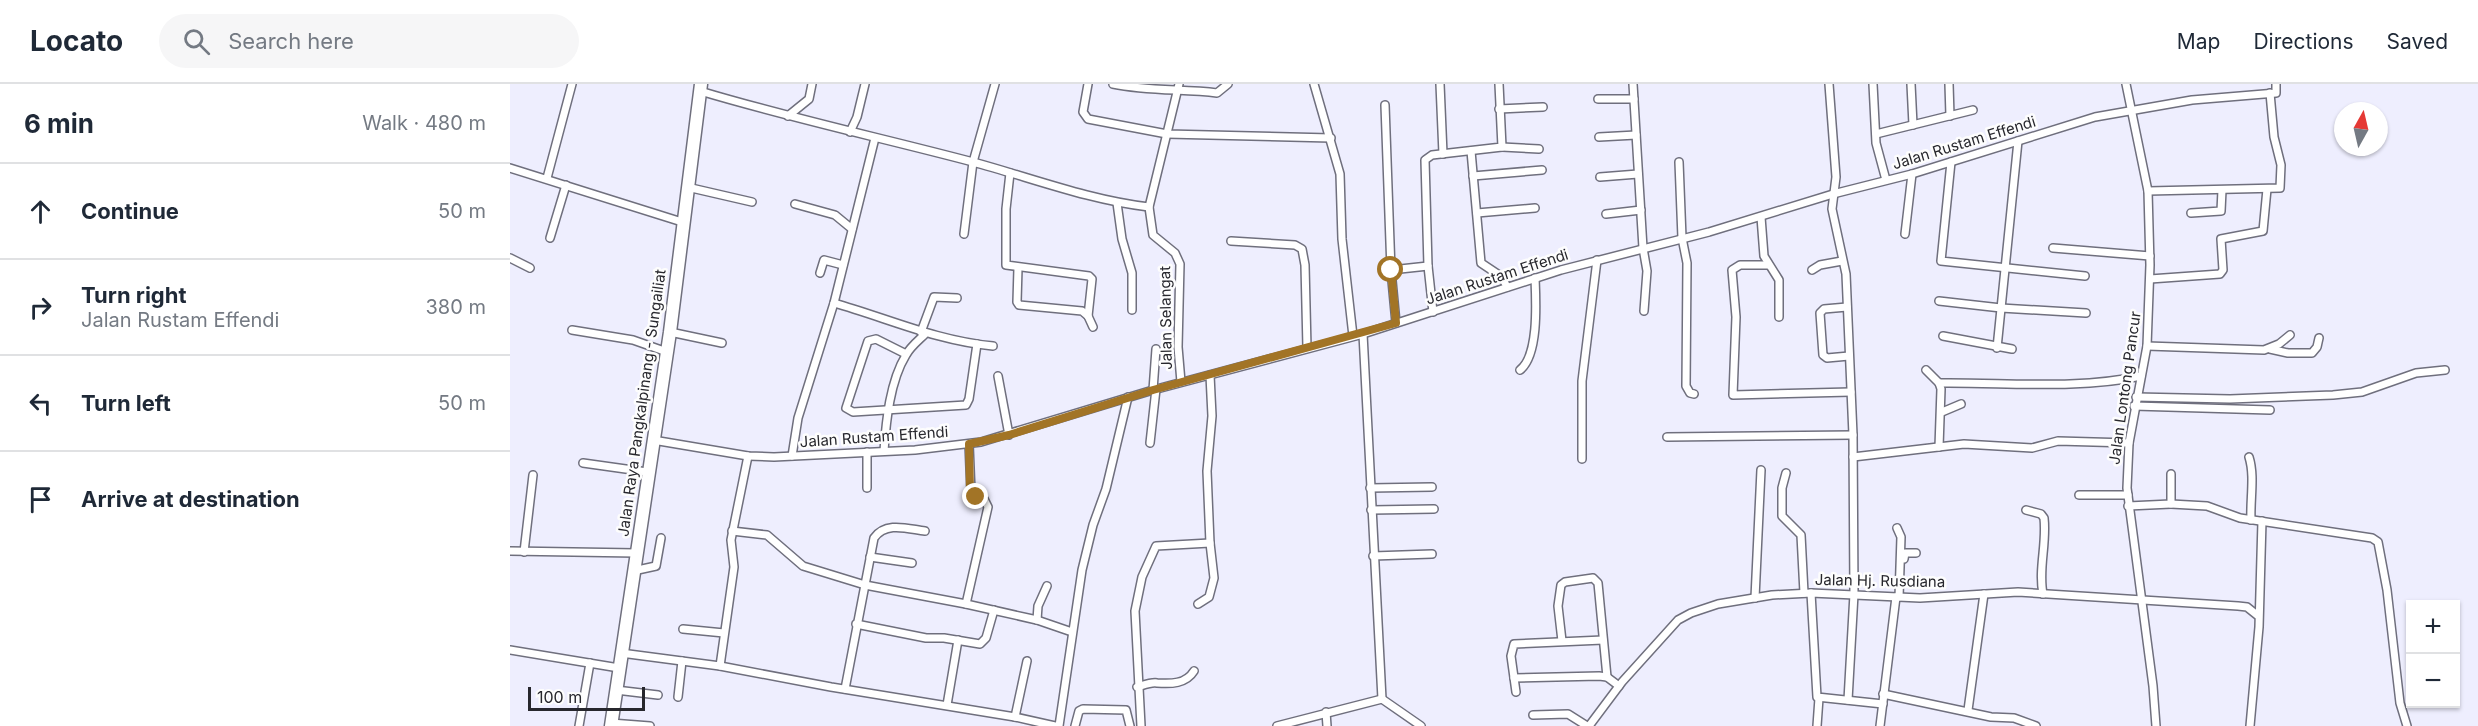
<!DOCTYPE html>
<html lang="en">
<head>
<meta charset="utf-8">
<style>
	:root { --surface:#fff; --page:#f6f6f7; --text:#1f2937; --muted:#747a83; --line:#e0e1e3 }
	body { margin:0; font-family:Inter,sans-serif; background:var(--page); color:var(--text) }
	.controls { position:absolute; right:18px; bottom:18px; display:grid; overflow:hidden; border-radius:0px; box-shadow:0 2px 4px #0004 }
	.controls button { width:54px; height:54px; display:grid; place-items:center; padding:0; border:0; border-bottom:2px solid var(--line); background:var(--surface); color:var(--text); font:30px sans-serif }
	.compass { position:absolute; left:1824px; top:18px; width:54px; height:54px; border-radius:50%; background:var(--surface); box-shadow:0 2px 4px #0004; rotate:8deg }
	.scale { position:absolute; left:18px; bottom:15px; width:117px; box-sizing:border-box; padding-left:6px; border:3px solid #27272d; border-top:0; font-size:16px; line-height:21px; white-space:nowrap; color:#27272d; -webkit-text-stroke:4px #fdfdfd; paint-order:stroke }
	.stop { position:absolute; width:18px; height:18px; margin:-14px; border:4px solid #a27426; border-radius:50%; background:#fff }
	.stop.end { background:#a27426; border-color:#fff; box-shadow:0 2px 6px #0008 }
	.list { margin:0; padding:0; list-style:none }
	h2 { display:flex; justify-content:space-between; align-items:center; height:78px; margin:0; padding:0 24px; font-size:26px }
	h2 small { font-size:20px; font-weight:400; color:var(--muted) }
	.list li { display:grid; grid-template-columns:39px 1fr auto; gap:18px; align-items:center; box-sizing:border-box; height:96px; padding:0 24px; border-top:2px solid var(--line) }
	.list b { display:block; font-size:22px; white-space:nowrap }
	.list p { margin:0; font-size:20px; white-space:nowrap; color:var(--muted) }
	.list em { font-size:20px; font-style:normal; color:var(--muted) }
	.icon { flex:none; width:33px; height:33px; fill:none; stroke:currentColor; stroke-width:2; stroke-linecap:round; stroke-linejoin:round }
	.map { position:relative; flex:none; width:1968px; height:642px; overflow:hidden }
	header { display:flex; align-items:center; gap:36px; box-sizing:border-box; height:84px; padding:0 30px; background:var(--surface); border-bottom:2px solid var(--line) }
	header strong { font-size:28px }
	nav { display:flex; gap:33px; margin-inline-start:auto; font-size:21px }
	.search { width:420px; height:54px; background:var(--page); display:flex; align-items:center; gap:15px; box-sizing:border-box; padding:0 21px; border-radius:33px; color:var(--muted); font-size:22px }
	main { display:flex }
	aside { flex:1; background:var(--surface) }
	.map>svg:first-child { display:block }
	.lines { fill:none; stroke-linecap:round; stroke-linejoin:round }
	.street-casing { stroke:#6f6f7d; stroke-width:10 }
	.highway-casing { stroke:#6f6f7d; stroke-width:15 }
	.street { stroke:#fff; stroke-width:7 }
	.highway { stroke:#fff; stroke-width:12 }
	.route { stroke:#a27426; stroke-width:8 }
	.labels { text-anchor:middle; stroke-width:5; stroke-linejoin:round; paint-order:stroke }
	.street-label { font-size:15px; fill:#27272d; stroke:#fdfdfd }
</style>
</head>
<body>
<header>
<strong>Locato</strong>
<div class="search"><svg class="icon" aria-label="search" viewBox="0 0 24 24"><circle cx="10" cy="10" r="6"/><path d="M15 15l6 6"/></svg>Search here</div>
<nav><a>Map</a><a>Directions</a><a>Saved</a></nav>
</header>
<main>
<aside>
<h2>6 min<small>Walk · 480 m</small></h2>
<ul class="list">
<li><svg class="icon" aria-label="ahead" viewBox="0 0 24 24"><path d="M12 20V5M6 11l6-6 6 6"/></svg><div><b>Continue</b></div><em>50 m</em></li>
<li><svg class="icon" aria-label="right" viewBox="0 0 24 24"><path d="M7 20v-9h11M14 6l5 5-5 5"/></svg><div><b>Turn right</b><p>Jalan Rustam Effendi</p></div><em>380 m</em></li>
<li><svg class="icon" aria-label="left" viewBox="0 0 24 24"><path d="M17 20v-9H6M10 6l-5 5 5 5"/></svg><div><b>Turn left</b></div><em>50 m</em></li>
<li><svg class="icon" aria-label="arrive" viewBox="0 0 24 24"><path d="M6 21V4h12l-3 4 3 4H6"/></svg><div><b>Arrive at destination</b></div></li>
</ul>
</aside>
<div class="map">
<svg width="1968" height="642" viewBox="0 0 1968 642">
	<rect width="100%" height="100%" fill="#eeeefe"/>
	<g class="lines">
		<defs>
			<g id="street">
				<polyline points="578,0 573,28 578,35 657,50 821,54"/>
				<path d="M 603,0 C 637,7 673,5 707,9 L 718,0"/>
				<polyline points="669,0 639,123 643,151 665,169 670,180 668,263 671,298"/>
				<polyline points="804,0 830,90 832,155 843,252"/>
				<polyline points="930,0 933,70"/>
				<polyline points="1123,0 1133,164 1137,187 1134,227"/>
				<polyline points="1319,0 1326,93 1322,125 1336,190 1343,351 1344,510 1338,616"/>
				<polyline points="1363,0 1366,59 1376,96"/>
				<polyline points="1401,0 1403,41"/>
				<polyline points="1439,0 1440,32"/>
				<polyline points="1616,0 1638,107 1640,181 1637,262 1619,359 1617,404 1643,602 1646,642"/>
				<path d="M 190,7 C 280,34 372,54 463,78 C 522,94 579,116 639,123"/>
				<polyline points="1088,15 1124,15"/>
				<polyline points="875,21 881,186 886,239"/>
				<polyline points="989,25 1033,23"/>
				<polyline points="278,32 299,15 302,0"/>
				<polyline points="340,48 347,33 355,0"/>
				<polyline points="1366,50 1463,26"/>
				<polyline points="1089,53 1126,51"/>
				<polyline points="992,63 1029,65"/>
				<polyline points="961,67 971,179 992,193 997,203"/>
				<polyline points="1169,78 1172,154 1177,179 1176,302 1180,309 1184,310"/>
				<polyline points="1441,78 1431,177 1575,192"/>
				<polyline points="0,84 172,138"/>
				<polyline points="500,89 496,125 496,181 579,192 582,195 578,232"/>
				<polyline points="963,92 1032,86"/>
				<polyline points="1090,93 1128,90"/>
				<polyline points="37,94 62,0"/>
				<polyline points="177,103 242,118"/>
				<polyline points="1638,107 1770,104 1771,81 1764,53 1760,9"/>
				<polyline points="607,119 612,155 622,189 622,226"/>
				<polyline points="285,120 325,131 342,145"/>
				<polyline points="967,129 1025,124"/>
				<polyline points="1681,129 1711,127 1712,106"/>
				<polyline points="1096,130 1131,126"/>
				<polyline points="1251,133 1254,172 1269,196 1269,233"/>
				<polyline points="454,150 463,78 485,0"/>
				<polyline points="1395,150 1402,90"/>
				<polyline points="40,154 56,101"/>
				<polyline points="721,157 785,161 792,165 795,181 797,264"/>
				<polyline points="1543,164 1640,172"/>
				<polyline points="0,174 20,184"/>
				<polyline points="1258,181 1230,181 1222,186 1226,233 1223,311 1341,308"/>
				<polyline points="508,184 507,218 509,221 572,227 578,232 583,243"/>
				<polyline points="881,186 918,182"/>
				<polyline points="1302,186 1310,181 1332,177"/>
				<polyline points="310,189 314,176 333,181"/>
				<polyline points="1640,195 1710,190 1713,186 1711,155 1753,147 1757,105"/>
				<polyline points="1429,217 1491,224 1576,229"/>
				<path d="M 324,219 C 377,234 427,257 483,262"/>
				<polyline points="1337,223 1314,225 1310,229 1313,271 1317,274 1339,272"/>
				<polyline points="923,228 918,182 915,76 922,71 992,63 989,0"/>
				<polyline points="62,246 123,256 157,268"/>
				<polyline points="160,248 212,259"/>
				<polyline points="411,248 424,213 447,214"/>
				<polyline points="853,250 872,615"/>
				<polyline points="1433,252 1502,265"/>
				<polyline points="1637,262 1754,266 1769,260 1780,251"/>
				<polyline points="1487,264 1508,57"/>
				<polyline points="1760,265 1778,269 1802,269 1807,263 1809,254"/>
				<polyline points="396,270 366,255 358,257 336,324 343,328 456,321 459,315 467,260"/>
				<path d="M 1010,286 C 1029,271 1026,218 1025,194"/>
				<polyline points="1416,286 1429,299 1431,305 1429,363"/>
				<polyline points="488,292 499,351"/>
				<path d="M 1429,299 C 1494,298 1567,306 1631,292"/>
				<polyline points="643,306 646,265"/>
				<polyline points="1626,313 1720,315 1823,311 1852,308 1906,289 1935,286"/>
				<polyline points="1624,322 1760,326"/>
				<polyline points="1432,328 1451,320"/>
				<polyline points="1157,353 1343,351"/>
				<polyline points="143,356 238,372 264,373 405,366 471,358 643,306 853,250 1051,186 1199,148 1323,110 1402,90 1585,33 1682,16 1766,9 1766,0"/>
				<polyline points="640,359 646,305"/>
				<path d="M 374,367 C 376,337 380,297 396,271 C 400,263 409,256 415,250"/>
				<polyline points="282,372 288,334 324,219 365,54"/>
				<polyline points="1343,373 1454,360 1522,364 1548,357 1619,359"/>
				<path d="M 1739,373 C 1745,392 1740,415 1741,436"/>
				<polyline points="1072,375 1072,297 1087,176"/>
				<polyline points="73,379 137,388"/>
				<polyline points="1276,389 1272,404 1272,432 1291,451 1294,509"/>
				<polyline points="357,404 357,368"/>
				<polyline points="860,404 922,403"/>
				<polyline points="1569,411 1618,411"/>
				<polyline points="1661,420 1697,422 1730,434 1862,454 1868,458 1877,506 1890,619 1897,642"/>
				<polyline points="1618,422 1661,420 1661,390"/>
				<polyline points="861,426 924,425"/>
				<path d="M 1516,426 L 1531,430 L 1534,434 C 1537,460 1528,485 1533,510"/>
				<polyline points="1387,444 1391,453 1389,513"/>
				<polyline points="222,447 257,451 293,482 355,501 456,520 527,536 562,548"/>
				<polyline points="0,467 126,469"/>
				<polyline points="14,468 23,391"/>
				<polyline points="863,472 922,470"/>
				<polyline points="360,473 402,479"/>
				<polyline points="1394,475 1395,469 1406,469"/>
				<polyline points="123,487 146,482 151,454"/>
				<polyline points="1301,509 1307,613 1373,620"/>
				<polyline points="1245,514 1251,386"/>
				<polyline points="456,520 478,423 474,415 466,413 461,408 459,360"/>
				<polyline points="688,520 699,513 704,494 700,459 697,387 702,332 700,291"/>
				<polyline points="527,536 528,522 537,502"/>
				<polyline points="346,540 416,554 434,554 470,560 476,554 484,526"/>
				<polyline points="173,545 214,549"/>
				<polyline points="1052,557 1048,522 1051,501 1055,498 1083,494 1088,499 1097,593"/>
				<polyline points="0,566 109,584"/>
				<polyline points="111,569 210,582 321,603 505,633 545,642"/>
				<polyline points="210,582 224,483 221,456 238,372"/>
				<polyline points="1004,594 1089,592 1097,593 1109,602"/>
				<path d="M 627,603 C 634,601 641,598 647,599 C 661,600 676,600 684,587"/>
				<path d="M 335,605 L 364,454 C 376,437 398,445 415,447"/>
				<polyline points="106,606 148,611"/>
				<polyline points="1006,608 1001,572 1004,560 1093,556"/>
				<polyline points="1373,610 1481,633 1504,634 1526,642"/>
				<polyline points="168,613 172,577"/>
				<polyline points="437,621 448,556"/>
				<polyline points="1458,626 1474,510"/>
				<polyline points="816,628 817,642"/>
				<polyline points="1023,631 1058,630 1077,642"/>
				<polyline points="505,633 517,577"/>
				<polyline points="101,639 140,642"/>
				<polyline points="69,642 80,579"/>
				<polyline points="549,642 572,486 583,441 596,405 618,313"/>
				<polyline points="565,642 569,627 573,625 616,626 620,642"/>
				<polyline points="631,642 625,527 632,493 646,462 700,459"/>
				<polyline points="767,642 872,615 911,642"/>
				<polyline points="1079,642 1112,598 1168,536 1181,529 1208,520 1262,511 1301,509 1410,514 1508,508 1728,522 1737,523 1747,531"/>
				<polyline points="1307,642 1309,614"/>
				<polyline points="1370,642 1386,513"/>
				<polyline points="1740,642 1749,543 1752,437"/>
			</g>
			<polyline id="highway" points="101,642 160,248 191,0"/>
		</defs>
		<use href="#street" class="street-casing"/>
		<use href="#highway" class="highway-casing"/>
		<use href="#street" class="street"/>
		<use href="#highway" class="highway"/>
	</g>
	<g class="lines">
		<polyline class="route" points="466,413 460,405 459,360 499,351 643,306 886,239 881,186"/>
	</g>
	<g class="labels">
		<g class="street-label">
			<text transform="translate(1454 59) rotate(-17)" y="5">Jalan Rustam Effendi</text>
			<text transform="translate(987 193) rotate(-18)" y="5">Jalan Rustam Effendi</text>
			<text transform="translate(656 234) rotate(-91)" y="5">Jalan Selangat</text>
			<text transform="translate(1615 304) rotate(-82)" y="5">Jalan Lontong Pancur</text>
			<text transform="translate(132 319) rotate(-82)" y="5">Jalan Raya Pangkalpinang - Sungailiat</text>
			<text transform="translate(364 353) rotate(-4)" y="5">Jalan Rustam Effendi</text>
			<text transform="translate(1370 497) rotate(1)" y="5">Jalan Hj. Rusdiana</text>
		</g>
	</g>
</svg>
<div class="controls">
<button>+</button>
<button>−</button>
</div>
<svg class="compass" viewBox="-18 -18 36 36"><path d="M0-13l5 13h-10z" fill="#e53935"/><path d="M0 13l5-13h-10z" fill="#747a83"/></svg>
<div class="scale">100 m</div>
<div class="stop" style="left:881px;top:186px"></div>
<div class="stop end" style="left:466px;top:413px"></div>
</div>
</main>
</body>
</html>
